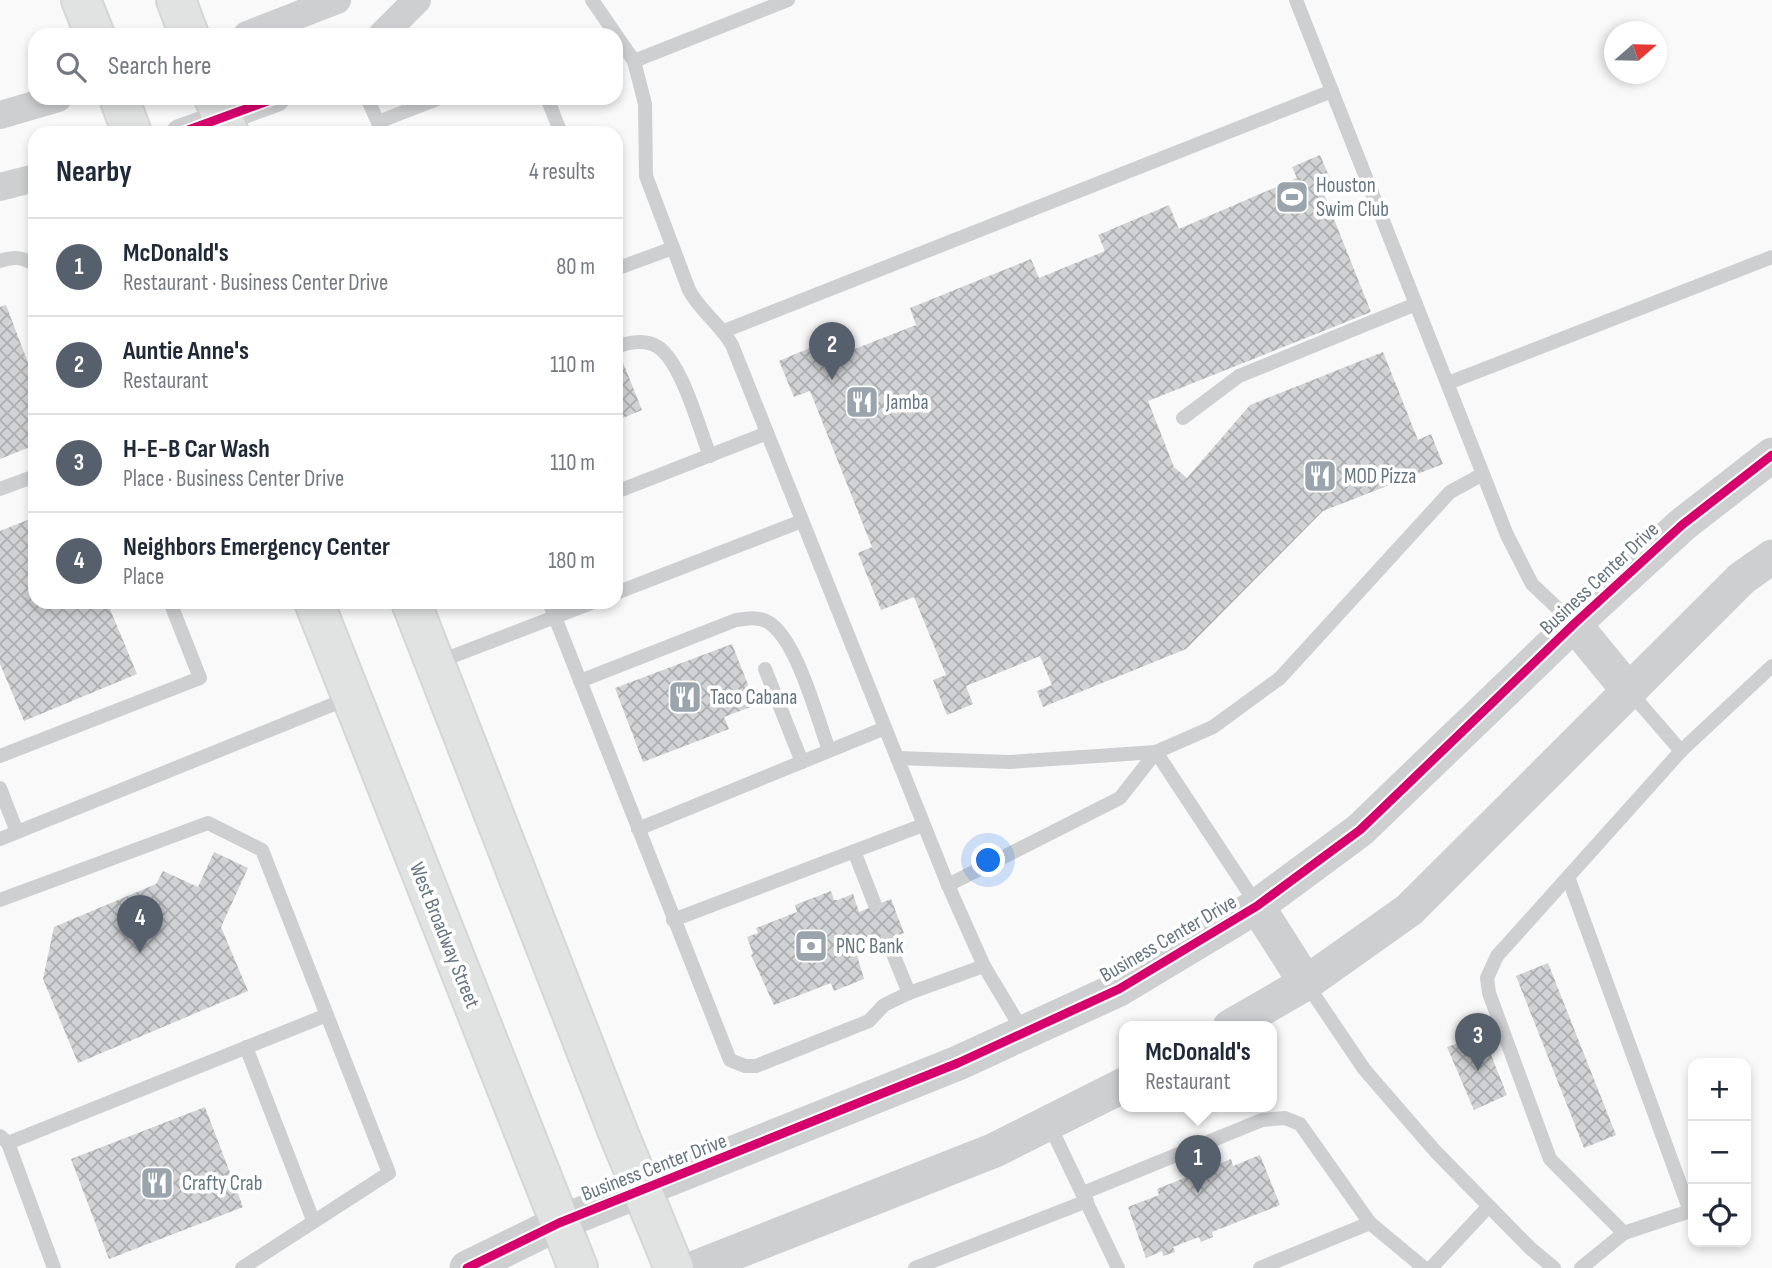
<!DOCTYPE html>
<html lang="en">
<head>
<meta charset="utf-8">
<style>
	:root { --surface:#fff; --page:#f2f2f3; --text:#1f2937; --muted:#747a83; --line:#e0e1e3; --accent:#56606c }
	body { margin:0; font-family:"Sofia Sans Condensed",sans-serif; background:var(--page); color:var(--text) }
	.controls { position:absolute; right:21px; bottom:21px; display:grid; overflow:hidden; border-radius:14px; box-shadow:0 4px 10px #0003 }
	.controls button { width:63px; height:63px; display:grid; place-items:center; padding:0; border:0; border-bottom:2px solid var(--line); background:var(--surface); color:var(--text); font:35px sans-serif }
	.compass { position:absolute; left:1604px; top:21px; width:63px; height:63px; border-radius:50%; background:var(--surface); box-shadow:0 4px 10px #0003; rotate:70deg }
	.you { position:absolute; left:989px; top:861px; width:24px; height:24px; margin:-18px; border:5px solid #fff; border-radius:50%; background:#1a73e8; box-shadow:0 0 0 10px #1a73e833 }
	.badge { display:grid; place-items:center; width:46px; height:46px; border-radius:50%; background:var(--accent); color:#fff; font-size:23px; font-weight:700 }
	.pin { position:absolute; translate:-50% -58px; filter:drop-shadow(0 2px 4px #0008) }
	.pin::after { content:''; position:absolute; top:37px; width:24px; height:21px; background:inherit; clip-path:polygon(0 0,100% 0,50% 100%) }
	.popup { position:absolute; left:1119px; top:1021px; width:158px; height:91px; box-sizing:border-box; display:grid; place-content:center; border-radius:14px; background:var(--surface); filter:drop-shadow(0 2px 5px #0005); font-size:23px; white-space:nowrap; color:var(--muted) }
	.popup b { font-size:26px; color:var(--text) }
	.popup::after { content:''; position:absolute; left:50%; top:100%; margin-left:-14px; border:14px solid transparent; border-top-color:var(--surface) }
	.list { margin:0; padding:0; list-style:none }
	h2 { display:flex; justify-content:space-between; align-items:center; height:91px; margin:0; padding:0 28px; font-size:30px }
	h2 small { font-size:23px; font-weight:400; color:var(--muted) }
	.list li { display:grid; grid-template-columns:46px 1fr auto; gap:21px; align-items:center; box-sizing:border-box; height:98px; padding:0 28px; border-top:2px solid var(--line) }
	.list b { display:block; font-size:26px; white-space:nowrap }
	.list p { margin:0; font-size:23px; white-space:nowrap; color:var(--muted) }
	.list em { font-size:23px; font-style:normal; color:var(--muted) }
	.icon { flex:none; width:38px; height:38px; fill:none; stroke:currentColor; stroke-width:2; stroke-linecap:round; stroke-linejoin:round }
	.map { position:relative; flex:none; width:1772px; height:1268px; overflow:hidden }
	.search { position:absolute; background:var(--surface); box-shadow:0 4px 10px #0003; left:28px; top:28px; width:595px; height:77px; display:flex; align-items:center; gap:18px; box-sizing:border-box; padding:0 24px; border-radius:21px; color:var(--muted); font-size:26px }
	.panel { position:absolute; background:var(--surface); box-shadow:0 4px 10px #0003; left:28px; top:126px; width:595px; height:483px; border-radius:21px }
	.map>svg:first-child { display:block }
	.building { fill:url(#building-cross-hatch) }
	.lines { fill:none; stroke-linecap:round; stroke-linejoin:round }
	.primary-casing { stroke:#d5d6d7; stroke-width:42 }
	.service { stroke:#cecfd0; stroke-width:14 }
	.minor { stroke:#cecfd0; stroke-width:28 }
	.tertiary { stroke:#cecfd0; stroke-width:35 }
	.primary { stroke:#e1e2e2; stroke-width:38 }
	.cycleway-casing { stroke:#fff; stroke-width:13 }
	.cycleway { stroke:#d6006c; stroke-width:9 }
	.labels { text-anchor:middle; stroke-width:7; stroke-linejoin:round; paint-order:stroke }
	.poi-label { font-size:21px; fill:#657683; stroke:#fff; text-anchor:start }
	.street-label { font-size:21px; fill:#657683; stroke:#fff }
</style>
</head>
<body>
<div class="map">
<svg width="1772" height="1268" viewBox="0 0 1772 1268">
	<defs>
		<pattern id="building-cross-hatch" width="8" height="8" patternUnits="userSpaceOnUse" patternTransform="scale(1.75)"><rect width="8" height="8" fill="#d0d2d3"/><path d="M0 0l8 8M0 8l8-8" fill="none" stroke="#acafb1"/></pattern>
	</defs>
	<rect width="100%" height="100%" fill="#f9f9f9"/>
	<g class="building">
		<polygon points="1320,155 1331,181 1322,189 1371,312 1148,401 1174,467 1187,478 1250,405 1383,352 1418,440 1431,434 1443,464 1323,511 1186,649 1043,707 1037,691 1052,685 1040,656 966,686 973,704 947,715 933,680 946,675 914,597 881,610 858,553 872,547 810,391 794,397 779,361 812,347 819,363 916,325 910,308 1031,259 1039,278 1105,251 1098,235 1169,205 1179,229 1297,178 1292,167"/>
		<polygon points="6,305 35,381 35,445 0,459 0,307"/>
		<polygon points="620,355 642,410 616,421 616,357"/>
		<polygon points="35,517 35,602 107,602 137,674 24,721 0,664 0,531"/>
		<polygon points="732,644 756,705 724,717 729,729 643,762 615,688"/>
		<polygon points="214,852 248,868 221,927 248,991 78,1063 43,979 54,927 156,884 163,871 198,887"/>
		<polygon points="831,891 834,900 838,900 853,894 859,912 891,899 904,933 856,952 864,979 834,991 831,983 774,1005 751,955 753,954 747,937 758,933 756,928 797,912 795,905"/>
		<polygon points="1548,963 1616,1135 1584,1148 1516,976"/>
		<polygon points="1483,1035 1507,1095 1474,1110 1447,1047"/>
		<polygon points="205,1107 243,1207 109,1259 71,1159"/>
		<polygon points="1260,1155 1280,1205 1212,1232 1213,1237 1201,1242 1199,1237 1173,1247 1175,1252 1163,1256 1162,1251 1146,1258 1128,1207 1159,1195 1157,1189 1231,1159 1233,1166"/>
	</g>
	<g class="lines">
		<defs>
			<g id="primary">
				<polyline points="81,0 95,35"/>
				<polyline points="176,0 189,35"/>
				<polyline points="119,98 132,133"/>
				<polyline points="214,98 229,133"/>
				<polyline points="314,602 578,1268"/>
				<polyline points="411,602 618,1132 674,1268"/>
			</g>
		</defs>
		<use href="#primary" class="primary-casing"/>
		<g class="service">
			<path d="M 592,0 L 634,61 L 645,104 L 646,176 L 689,290 C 700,311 720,324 732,345 L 948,885 L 984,966 L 1024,1033"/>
			<polyline points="1296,0 1507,535 1532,584 1574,624"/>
			<polyline points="634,61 788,0"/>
			<polyline points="367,98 383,133"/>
			<polyline points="547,98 561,133"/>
			<polyline points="378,122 440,98"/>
			<path d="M 0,261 C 13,256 23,257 35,265"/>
			<polyline points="616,269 673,248"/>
			<polyline points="724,331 1332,91"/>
			<path d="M 616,347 C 628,342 646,339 658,347 C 682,363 699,428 710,456"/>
			<polyline points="1448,383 1772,257"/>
			<polyline points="1183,418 1239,376 1416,304"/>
			<polyline points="0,489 35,476"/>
			<polyline points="616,492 767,433"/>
			<polyline points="616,593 802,521"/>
			<polyline points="549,602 730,1060 745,1066 756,1066 869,1021 884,1005 909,993 984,966"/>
			<polyline points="435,663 594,602"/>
			<polyline points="765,669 802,762"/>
			<path d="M 580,681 L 736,620 C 747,619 758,616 768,622 C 797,639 817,718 829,750"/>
			<polyline points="1629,691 1681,751"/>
			<polyline points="0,756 200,678 170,602"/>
			<polyline points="897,758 1010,762 1156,752 1213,727 1280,678 1450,492 1483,474"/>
			<polyline points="0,788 17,832"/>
			<polyline points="638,829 885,728"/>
			<polyline points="0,839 349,698"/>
			<polyline points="854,851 875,905"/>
			<polyline points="1568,877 1690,1211 1624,1233 1581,1268"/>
			<polyline points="948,885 1120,798 1156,752 1257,905"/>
			<polyline points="0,900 208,823 262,850 389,1173 242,1268"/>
			<polyline points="673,920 923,825"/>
			<polyline points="887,939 909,993"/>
			<polyline points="1306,983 1364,1069 1435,1151 1530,1248 1554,1268"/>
			<polyline points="246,1047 313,1220"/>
			<polyline points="1049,1124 1118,1268"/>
			<polyline points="0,1136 8,1143 54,1268"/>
			<polyline points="8,1143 327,1015"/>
			<polyline points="1083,1193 1262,1120 1285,1118 1300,1124 1370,1223 1424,1268"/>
			<polyline points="1624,1233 1550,1159 1489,993 1487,978 1497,956 1681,751 1772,666"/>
			<polyline points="915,1268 1087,1201"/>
			<polyline points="1260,1268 1370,1223"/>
			<polyline points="1431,1268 1489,1206"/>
		</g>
		<g class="minor">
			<polyline points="247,35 337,0"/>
			<polyline points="382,35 417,0"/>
			<polyline points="0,115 58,98"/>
			<polyline points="180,133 276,98"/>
			<polyline points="0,187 35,178"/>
		</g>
		<g class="tertiary">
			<polyline points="1574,624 1629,691"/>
			<polyline points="1257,906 1306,983"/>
			<polyline points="1230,1027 1306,983 1409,910 1742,578 1772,557"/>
			<polyline points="467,1268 559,1223 958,1063 1119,989 1257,906 1360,830 1574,624 1682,525 1772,455"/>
			<polyline points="695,1268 995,1150 1124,1085"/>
		</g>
		<use href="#primary" class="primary"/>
		<defs>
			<g id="cycleway">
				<polyline points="180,133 276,98"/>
				<polyline points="467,1268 559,1223 958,1063 1119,989 1257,906 1360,830 1574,624 1682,525 1772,455"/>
			</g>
		</defs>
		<use href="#cycleway" class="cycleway-casing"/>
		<use href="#cycleway" class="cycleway"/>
	</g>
	<defs>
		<symbol id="stadium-square" viewBox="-11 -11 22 22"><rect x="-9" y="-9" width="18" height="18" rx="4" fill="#99a4ac" stroke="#fff"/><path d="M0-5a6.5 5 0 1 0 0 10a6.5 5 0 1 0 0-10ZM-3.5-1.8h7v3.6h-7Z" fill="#fff"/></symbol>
		<symbol id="restaurant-square" viewBox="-11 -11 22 22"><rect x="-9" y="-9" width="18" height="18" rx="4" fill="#99a4ac" stroke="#fff"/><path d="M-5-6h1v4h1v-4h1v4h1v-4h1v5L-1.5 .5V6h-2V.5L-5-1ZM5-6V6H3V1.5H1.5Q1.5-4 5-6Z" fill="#fff"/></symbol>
		<symbol id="bank-square" viewBox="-11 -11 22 22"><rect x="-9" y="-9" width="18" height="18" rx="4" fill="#99a4ac" stroke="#fff"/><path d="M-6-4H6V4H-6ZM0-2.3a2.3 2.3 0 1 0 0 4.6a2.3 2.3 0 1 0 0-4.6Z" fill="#fff"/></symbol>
	</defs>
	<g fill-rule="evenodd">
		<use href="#stadium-square" x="1273" y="178" width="38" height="38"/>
		<use href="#restaurant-square" x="843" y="383" width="38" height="38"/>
		<use href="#restaurant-square" x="1301" y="457" width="38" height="38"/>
		<use href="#restaurant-square" x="666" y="678" width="38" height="38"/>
		<use href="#bank-square" x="792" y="927" width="38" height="38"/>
		<use href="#restaurant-square" x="138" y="1164" width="38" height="38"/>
	</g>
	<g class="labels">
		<g class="poi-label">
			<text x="1316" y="192">Houston<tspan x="1316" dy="24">Swim Club</tspan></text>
			<text x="886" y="409">Jamba</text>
			<text x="1344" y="483">MOD Pizza</text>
			<text x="710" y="704">Taco Cabana</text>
			<text x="836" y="953">PNC Bank</text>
			<text x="182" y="1190">Crafty Crab</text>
		</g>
		<g class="street-label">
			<text transform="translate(1599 578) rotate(-43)" y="7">Business Center Drive</text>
			<text transform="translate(445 935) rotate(68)" y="7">West Broadway Street</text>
			<text transform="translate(1168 938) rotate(-30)" y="7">Business Center Drive</text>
			<text transform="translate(654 1167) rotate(-21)" y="7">Business Center Drive</text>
		</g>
	</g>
</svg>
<div class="controls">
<button>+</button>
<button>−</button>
<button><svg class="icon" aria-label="locate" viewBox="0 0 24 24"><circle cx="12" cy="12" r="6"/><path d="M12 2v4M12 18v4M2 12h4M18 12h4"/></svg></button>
</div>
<svg class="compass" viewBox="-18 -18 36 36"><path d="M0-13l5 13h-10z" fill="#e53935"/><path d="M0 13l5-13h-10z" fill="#747a83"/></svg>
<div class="you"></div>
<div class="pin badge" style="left:1198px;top:1193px">1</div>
<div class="popup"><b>McDonald's</b>Restaurant</div>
<div class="pin badge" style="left:832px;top:380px">2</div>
<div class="pin badge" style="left:1478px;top:1071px">3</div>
<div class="pin badge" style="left:140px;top:953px">4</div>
<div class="search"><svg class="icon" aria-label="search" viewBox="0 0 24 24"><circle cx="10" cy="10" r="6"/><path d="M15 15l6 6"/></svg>Search here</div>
<section class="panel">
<h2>Nearby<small>4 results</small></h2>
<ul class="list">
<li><span class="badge">1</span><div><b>McDonald's</b><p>Restaurant · Business Center Drive</p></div><em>80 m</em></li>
<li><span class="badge">2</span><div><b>Auntie Anne's</b><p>Restaurant</p></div><em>110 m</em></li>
<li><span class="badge">3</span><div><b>H-E-B Car Wash</b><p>Place · Business Center Drive</p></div><em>110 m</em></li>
<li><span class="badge">4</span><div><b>Neighbors Emergency Center</b><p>Place</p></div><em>180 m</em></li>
</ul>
</section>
</div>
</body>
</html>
